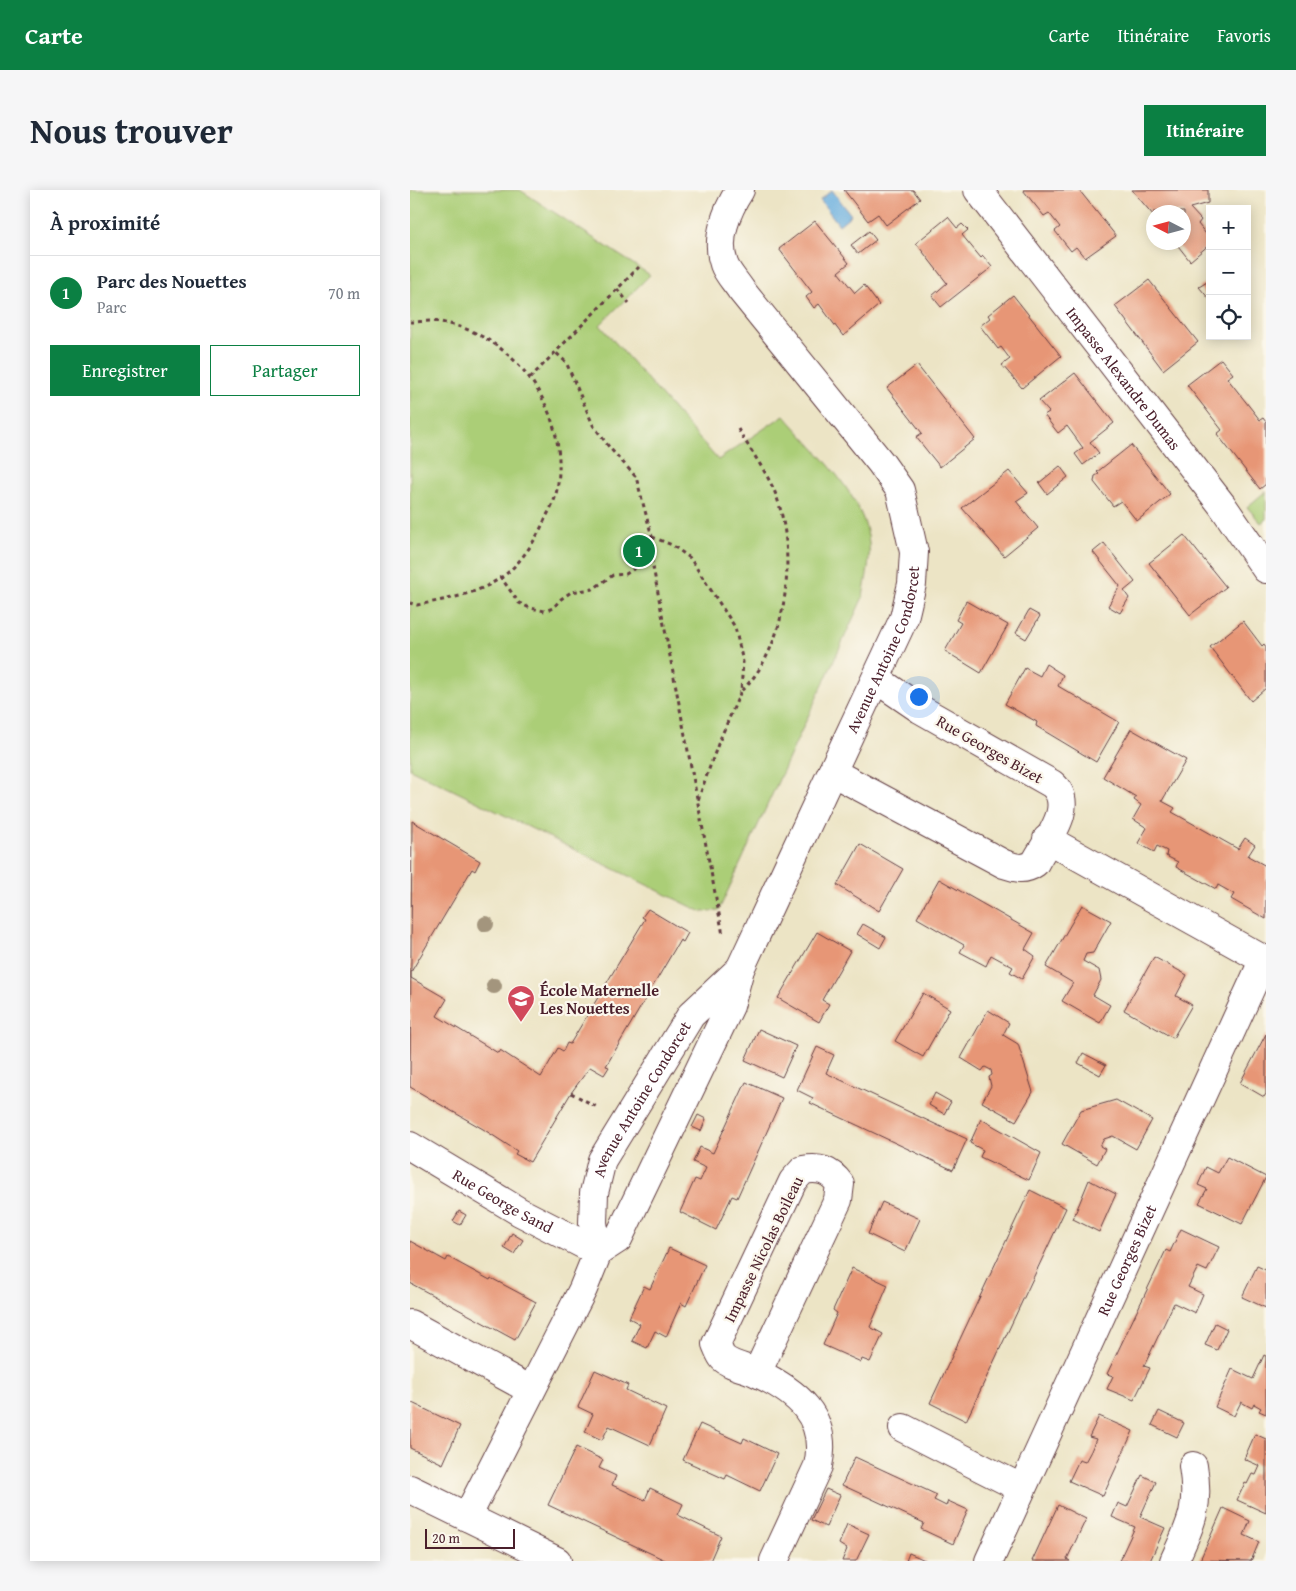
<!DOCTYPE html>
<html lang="fr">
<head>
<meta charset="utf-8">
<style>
	:root { --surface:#fff; --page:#f6f6f7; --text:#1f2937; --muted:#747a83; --line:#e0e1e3; --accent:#0b8043 }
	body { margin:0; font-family:"Gentium Book Plus",serif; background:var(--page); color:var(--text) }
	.controls { position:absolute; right:15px; top:15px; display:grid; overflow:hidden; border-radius:0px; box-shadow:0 2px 12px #0003 }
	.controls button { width:45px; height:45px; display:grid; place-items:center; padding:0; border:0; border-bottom:1px solid var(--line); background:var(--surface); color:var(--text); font:25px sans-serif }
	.compass { position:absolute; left:736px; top:15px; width:45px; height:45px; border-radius:50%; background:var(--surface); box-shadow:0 2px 12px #0003; rotate:276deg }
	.scale { position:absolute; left:15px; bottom:12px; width:90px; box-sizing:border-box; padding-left:5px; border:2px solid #4a1f2b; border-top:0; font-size:14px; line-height:18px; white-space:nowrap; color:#4a1f2b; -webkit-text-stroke:4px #fbf7ec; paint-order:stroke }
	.you { position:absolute; left:508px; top:506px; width:18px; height:18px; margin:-12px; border:4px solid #fff; border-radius:50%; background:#1a73e8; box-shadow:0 0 0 8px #1a73e833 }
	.badge { display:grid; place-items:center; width:32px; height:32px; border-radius:50%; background:var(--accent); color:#fff; font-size:16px; font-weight:700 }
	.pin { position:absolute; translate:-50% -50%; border:2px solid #fff; box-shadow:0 1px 5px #0006 }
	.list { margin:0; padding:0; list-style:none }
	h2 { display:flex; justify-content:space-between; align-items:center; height:65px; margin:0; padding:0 20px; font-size:21px }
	h2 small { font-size:16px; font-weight:400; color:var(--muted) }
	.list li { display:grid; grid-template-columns:32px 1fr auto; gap:15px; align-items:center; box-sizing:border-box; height:75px; padding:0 20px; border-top:1px solid var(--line) }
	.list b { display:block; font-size:19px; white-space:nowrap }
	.list p { margin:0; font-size:16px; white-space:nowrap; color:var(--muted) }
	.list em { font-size:16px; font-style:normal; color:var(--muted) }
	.actions { display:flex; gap:10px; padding:15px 20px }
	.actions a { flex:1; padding:11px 0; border:1px solid var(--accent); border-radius:0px; text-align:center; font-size:18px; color:var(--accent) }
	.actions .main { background:var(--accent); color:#fff }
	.icon { flex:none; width:28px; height:28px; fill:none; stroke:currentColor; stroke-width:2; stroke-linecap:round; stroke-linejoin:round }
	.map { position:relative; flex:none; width:856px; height:1371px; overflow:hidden; border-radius:0px }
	header { display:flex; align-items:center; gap:30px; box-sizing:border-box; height:70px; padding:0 25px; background:var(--accent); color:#fff }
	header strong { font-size:24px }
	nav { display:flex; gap:28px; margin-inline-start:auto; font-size:18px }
	.intro { display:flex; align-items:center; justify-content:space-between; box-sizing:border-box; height:120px; padding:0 30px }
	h1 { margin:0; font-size:35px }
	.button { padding:12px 22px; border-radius:0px; background:var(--accent); color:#fff; font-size:18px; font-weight:700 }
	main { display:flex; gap:30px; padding:0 30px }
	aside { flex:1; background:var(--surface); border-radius:0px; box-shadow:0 2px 12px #0003 }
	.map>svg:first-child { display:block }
	.green { fill:#abce77; stroke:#7a7651 }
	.water { fill:#68adde; stroke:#596684 }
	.building { fill:#e79676 }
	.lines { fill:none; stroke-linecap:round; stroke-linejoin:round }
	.street-casing { stroke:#623d42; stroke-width:30 }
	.secondary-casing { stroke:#623d42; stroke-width:30 }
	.path { stroke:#623d42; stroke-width:3; stroke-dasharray:4 4; stroke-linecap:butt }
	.street { stroke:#fff; stroke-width:28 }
	.secondary { stroke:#fff; stroke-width:28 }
	.tree { fill:#a3957d }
	.labels { text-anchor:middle; stroke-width:4.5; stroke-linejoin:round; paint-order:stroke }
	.street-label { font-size:16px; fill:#4a1f2b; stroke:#fbf7ec }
	.poi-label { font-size:16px; font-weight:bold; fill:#4a1f2b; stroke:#fbf7ec; text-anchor:start }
</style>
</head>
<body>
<header>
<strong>Carte</strong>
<nav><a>Carte</a><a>Itinéraire</a><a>Favoris</a></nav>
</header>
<div class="intro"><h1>Nous trouver</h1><a class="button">Itinéraire</a></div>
<main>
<aside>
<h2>À proximité<small></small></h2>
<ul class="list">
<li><span class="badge">1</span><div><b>Parc des Nouettes</b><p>Parc</p></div><em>70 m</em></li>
</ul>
<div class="actions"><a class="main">Enregistrer</a><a>Partager</a></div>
</aside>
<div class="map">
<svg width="856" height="1371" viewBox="0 0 856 1371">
	<rect width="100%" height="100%" fill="#fbf7ec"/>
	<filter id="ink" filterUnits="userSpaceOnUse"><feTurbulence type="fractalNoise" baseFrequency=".02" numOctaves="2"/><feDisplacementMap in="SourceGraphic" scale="10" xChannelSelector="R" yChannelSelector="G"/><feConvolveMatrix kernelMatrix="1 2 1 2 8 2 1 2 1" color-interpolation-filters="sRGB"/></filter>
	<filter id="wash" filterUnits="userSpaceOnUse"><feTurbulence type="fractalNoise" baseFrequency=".0096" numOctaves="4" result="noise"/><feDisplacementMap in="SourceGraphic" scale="20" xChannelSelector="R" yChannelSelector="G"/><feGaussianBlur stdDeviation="1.12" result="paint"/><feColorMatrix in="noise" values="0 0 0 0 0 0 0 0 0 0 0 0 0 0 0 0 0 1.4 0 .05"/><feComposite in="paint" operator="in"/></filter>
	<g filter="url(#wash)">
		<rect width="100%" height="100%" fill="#ece4c5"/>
		<g class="green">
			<path d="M 0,0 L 110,0 L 240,85 L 190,135 L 308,270 L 374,225 C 403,259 450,301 458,346 C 462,366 456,388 453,407 L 309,720 L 292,722 L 0,579 Z"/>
			<polygon points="856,301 856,329 851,333 837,317"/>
		</g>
		<polygon class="water" points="422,0 441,25 429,35 410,10"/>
		<g id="blocks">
			<g class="building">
				<polygon points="434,0 503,0 510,9 476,35 468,24 458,31"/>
				<polygon points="613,0 669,0 706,46 675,68 666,57 661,61 645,41 650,37 639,23 634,26"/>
				<polygon points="722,0 798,0 798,13 780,18 791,30 788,34 800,49 800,54 780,71 765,52 774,52 774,22 744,22 744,26"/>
				<polygon points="538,27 547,38 552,34 558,40 552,45 571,68 573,66 582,77 531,117 522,106 537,93 506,53"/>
				<polygon points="405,31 439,73 428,82 445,103 454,95 469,115 433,146 409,114 404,118 396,107 402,102 369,59"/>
				<polygon points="459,41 466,50 448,64 441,55"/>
				<polygon points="739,90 788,152 753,180 705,116"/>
				<polygon points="797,92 800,95 800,110 789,97"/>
				<polygon points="603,105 651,166 612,198 592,175 600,169 591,157 588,159 570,136 580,128 578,125"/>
				<polygon points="811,169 823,184 817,188 850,230 853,228 856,232 856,294 850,299 807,244 812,240 777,195"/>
				<polygon points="507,175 565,249 530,277 506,247 512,243 477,198"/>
				<polygon points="665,183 704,233 680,252 689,263 673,275 665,264 673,258 657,236 648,243 634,225 639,222 629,211"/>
				<polygon points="721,255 760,304 727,331 711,311 703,316 684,292 685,286 689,284 687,282"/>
				<polygon points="650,276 658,287 637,304 629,293"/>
				<polygon points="599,281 618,303 606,311 628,338 594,366 552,318"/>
				<polygon points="774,345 816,397 780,425 739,373"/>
				<polygon points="694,353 725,392 714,401 719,408 710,423 698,416 710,396 683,362"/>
				<polygon points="556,411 598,435 571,483 535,461 551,433 546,430"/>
				<polygon points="619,420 630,426 616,449 606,443"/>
				<polygon points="833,431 852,456 854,454 856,457 856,498 841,511 800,457"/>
				<polygon points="636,474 653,485 648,496 709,532 686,572 626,536 627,532 595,514 615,478 630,486"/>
				<polygon points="721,539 776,570 752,611 765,618 762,622 828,659 835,648 845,655 838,666 856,676 856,729 821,709 824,704 808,695 806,699 766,677 768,672 756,666 757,661 747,656 744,662 728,653 737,638 723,629 731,615 724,610 726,607 693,587"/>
				<polygon points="2,631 70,671 65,681 62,679 1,782 1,788 37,809 27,826 88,863 90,860 131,887 148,858 153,861 157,853 160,854 235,729 232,727 238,719 278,743 273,752 270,750 196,876 199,877 194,885 180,877 161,903 120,972 105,964 107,961 73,939 0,897"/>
				<polygon points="450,654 493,679 469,721 427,695"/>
				<polygon points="529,689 624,743 615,759 625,766 612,789 600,782 603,777 581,765 576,776 550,762 554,755 507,728"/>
				<polygon points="672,715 701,731 683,763 676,764 673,771 689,780 691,790 683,805 700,815 690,833 652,811 663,793 636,777"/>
				<polygon points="453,734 476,747 470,758 447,744"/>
				<polygon points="407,742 440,761 412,810 419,814 409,832 368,808"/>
				<polygon points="744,767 777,785 766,806 782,815 763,848 714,820"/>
				<polygon points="513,803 540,819 513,867 485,851"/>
				<polygon points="578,820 599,833 593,845 608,854 623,902 606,931 572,912 581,896 579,887 582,885 581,880 575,877 572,881 551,868"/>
				<polygon points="349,839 386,856 372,887 335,870"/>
				<polygon points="856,844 856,904 854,907 830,893"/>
				<polygon points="407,857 424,865 416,883 557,949 543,980 400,913 403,908 387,900"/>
				<polygon points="673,863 696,875 690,885 668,873"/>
				<polygon points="336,892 372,908 327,1008 322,1006 306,1040 270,1022 285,989 290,991 296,978 283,972 290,957 303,963"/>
				<polygon points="525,903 541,912 534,924 519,915"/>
				<polygon points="706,910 742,930 726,959 703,946 694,949 690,956 695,959 687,974 652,954 671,920"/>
				<polygon points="288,925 296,929 291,941 282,937"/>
				<polygon points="571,929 631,963 619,990 570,967 573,960 560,953"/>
				<polygon points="817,967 856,987 832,1034 789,1013 797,999 788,995 796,977 808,983"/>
				<polygon points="679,990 706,1004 689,1042 663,1029"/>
				<polygon points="620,1000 656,1018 556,1231 520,1213"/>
				<polygon points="472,1012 510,1029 495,1062 458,1044"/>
				<polygon points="49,1021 56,1025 50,1035 43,1031"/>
				<polygon points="771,1039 809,1057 797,1081 788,1077 778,1097 793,1104 785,1123 764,1113 734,1176 740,1178 724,1210 697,1199 703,1186 697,1184 756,1060 760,1062"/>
				<polygon points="102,1043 113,1050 104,1064 94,1058"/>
				<polygon points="0,1051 36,1071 38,1067 80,1090 81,1088 126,1112 105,1150 0,1093"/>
				<polygon points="259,1058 295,1075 276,1116 271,1113 256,1147 245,1141 237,1158 222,1151 230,1134 219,1128 234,1096 240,1099"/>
				<polygon points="847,1076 856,1080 856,1118 832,1107"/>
				<polygon points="442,1078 478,1095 460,1137 473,1144 460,1172 452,1169 451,1172 413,1155 427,1123 423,1120"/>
				<polygon points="805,1133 817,1139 807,1160 795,1155"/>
				<polygon points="854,1165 856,1166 856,1224 849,1221 851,1218 844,1214 842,1218 831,1212 824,1226 805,1217 822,1179 843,1189"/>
				<polygon points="185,1180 218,1195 216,1200 256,1219 240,1255 199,1236 192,1250 175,1242 183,1224 168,1217"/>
				<polygon points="0,1212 50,1236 33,1274 0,1258"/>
				<polygon points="749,1221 774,1233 767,1247 742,1235"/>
				<polygon points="689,1226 723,1241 693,1306 659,1291 669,1270 675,1272 681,1261 686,1249 679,1247"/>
				<polygon points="290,1234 332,1253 334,1248 367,1264 350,1301 317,1285 315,1289 273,1270"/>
				<polygon points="845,1244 856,1249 856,1323 827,1310 835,1293 837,1294 842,1284 846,1285 850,1276 834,1269"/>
				<polygon points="166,1257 193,1270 189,1278 206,1286 202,1295 235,1310 240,1298 273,1314 268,1325 311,1346 300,1371 257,1371 138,1315"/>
				<polygon points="445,1267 527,1305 524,1310 536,1316 538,1311 558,1320 543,1354 511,1339 514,1333 432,1295"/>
				<polygon points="732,1285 746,1292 730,1327 755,1338 740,1371 709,1371 725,1337 702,1327 708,1313 717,1317"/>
				<polygon points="416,1299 430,1305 416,1337 401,1330"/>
				<polygon points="648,1315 676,1329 657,1369 660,1371 622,1371"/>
				<polygon points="813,1318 840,1331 834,1345 849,1352 841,1371 790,1370"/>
				<polygon points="437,1334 459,1344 446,1371 432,1371 437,1359 429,1354"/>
				<polygon points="499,1363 517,1371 496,1371"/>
			</g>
		</g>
	</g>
	<g filter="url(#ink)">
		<use href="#blocks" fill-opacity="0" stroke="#623d42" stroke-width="1"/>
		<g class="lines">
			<defs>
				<g id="street">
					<path id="s1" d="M 568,0 L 812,315 L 856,379"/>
					<path d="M 422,582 L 594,674 C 606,678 614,681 625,673 C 637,650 667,615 642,594 L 510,519 L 466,489"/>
					<polyline points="637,649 856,771"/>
					<path id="s2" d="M 330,779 L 494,428 L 502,394 L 504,362 L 490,300 L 471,273 L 331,100 C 326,92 317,83 314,74 C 305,49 317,20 330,0"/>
					<path id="s3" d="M 0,956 L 110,1022 L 188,1062"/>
					<polyline points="0,1134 121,1200"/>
					<path d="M 347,1183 L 428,1010 L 430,994 C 420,980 409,977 393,980 L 383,991 L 306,1154 C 308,1158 310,1165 313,1168 C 320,1175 336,1178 345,1182 C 386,1201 419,1226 408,1276 L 364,1371"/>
					<polyline points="493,1238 611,1298"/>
					<path id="s4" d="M 57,1327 L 173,1099 L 188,1062 L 183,1033 L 184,1003 L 192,970 L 281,825 L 330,779 L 320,816 L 208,1049 L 188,1062"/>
					<path id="s5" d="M 579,1371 L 854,769"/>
					<path d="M 764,1371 C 781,1334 790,1318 783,1276"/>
				</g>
				<polyline id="secondary" points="0,1299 147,1371"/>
			</defs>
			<use href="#street" class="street-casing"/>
			<use href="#secondary" class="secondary-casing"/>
			<g class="path">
				<polyline points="207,99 219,113"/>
				<path d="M 0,132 C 10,132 21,130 30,132 C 109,145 163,228 146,304 C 144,313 139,321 135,329 C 127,348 113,370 96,384 C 70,404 39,409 7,415 L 0,413"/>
				<polyline points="120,188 229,77"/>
				<path d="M 328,239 C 340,260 357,282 366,305 C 387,363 379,457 331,501"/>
				<polyline points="242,347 262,355 280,368 325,437 333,472 331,501 308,554 288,610"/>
				<polyline points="240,361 313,745"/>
				<polyline points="90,386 109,413 120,418 135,421 143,418 151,409 161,402 183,399 203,385 216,384 225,378 233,365 240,361 242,347 226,287 199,257 183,235 156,172 145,162"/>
				<polyline points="161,903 189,918"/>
			</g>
			<use href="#street" class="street"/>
			<use href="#secondary" class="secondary"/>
		</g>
		<g class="tree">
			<circle cx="76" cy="734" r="8"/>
			<circle cx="84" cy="796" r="8"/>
		</g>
	</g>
	<defs>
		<symbol id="school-pin" viewBox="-11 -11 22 30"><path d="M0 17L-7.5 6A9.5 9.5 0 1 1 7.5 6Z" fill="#d1495b" stroke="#fbf7ec"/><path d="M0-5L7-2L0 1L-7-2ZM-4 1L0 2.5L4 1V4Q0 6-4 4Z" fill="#fff"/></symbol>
	</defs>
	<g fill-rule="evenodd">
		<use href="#school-pin" x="95" y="793" width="32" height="43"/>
	</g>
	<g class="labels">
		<g class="street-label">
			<text dy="6" stroke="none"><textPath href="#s1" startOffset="238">Impasse Alexandre Dumas</textPath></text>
			<text dy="6" stroke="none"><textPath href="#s2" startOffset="351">Avenue Antoine Condorcet</textPath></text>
			<text transform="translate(580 559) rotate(30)" y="6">Rue Georges Bizet</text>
			<text dy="6" stroke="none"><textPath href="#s4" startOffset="461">Avenue Antoine Condorcet</textPath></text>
			<text dy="6" stroke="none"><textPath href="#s3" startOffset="108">Rue George Sand</textPath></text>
			<text transform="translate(353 1059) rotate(-64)" y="6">Impasse Nicolas Boileau</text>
			<text dy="6" stroke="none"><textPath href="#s5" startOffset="331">Rue Georges Bizet</textPath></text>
		</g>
		<g class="poi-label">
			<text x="130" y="806">École Maternelle<tspan x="130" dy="18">Les Nouettes</tspan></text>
		</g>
	</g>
</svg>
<div class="controls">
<button>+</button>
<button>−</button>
<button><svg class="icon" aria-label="locate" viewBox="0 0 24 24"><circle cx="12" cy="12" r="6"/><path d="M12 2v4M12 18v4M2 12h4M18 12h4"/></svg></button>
</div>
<svg class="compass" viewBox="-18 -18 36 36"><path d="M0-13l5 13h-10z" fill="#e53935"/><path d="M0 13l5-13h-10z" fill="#747a83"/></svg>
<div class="scale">20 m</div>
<div class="you"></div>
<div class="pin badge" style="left:229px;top:361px">1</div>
</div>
</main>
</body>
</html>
